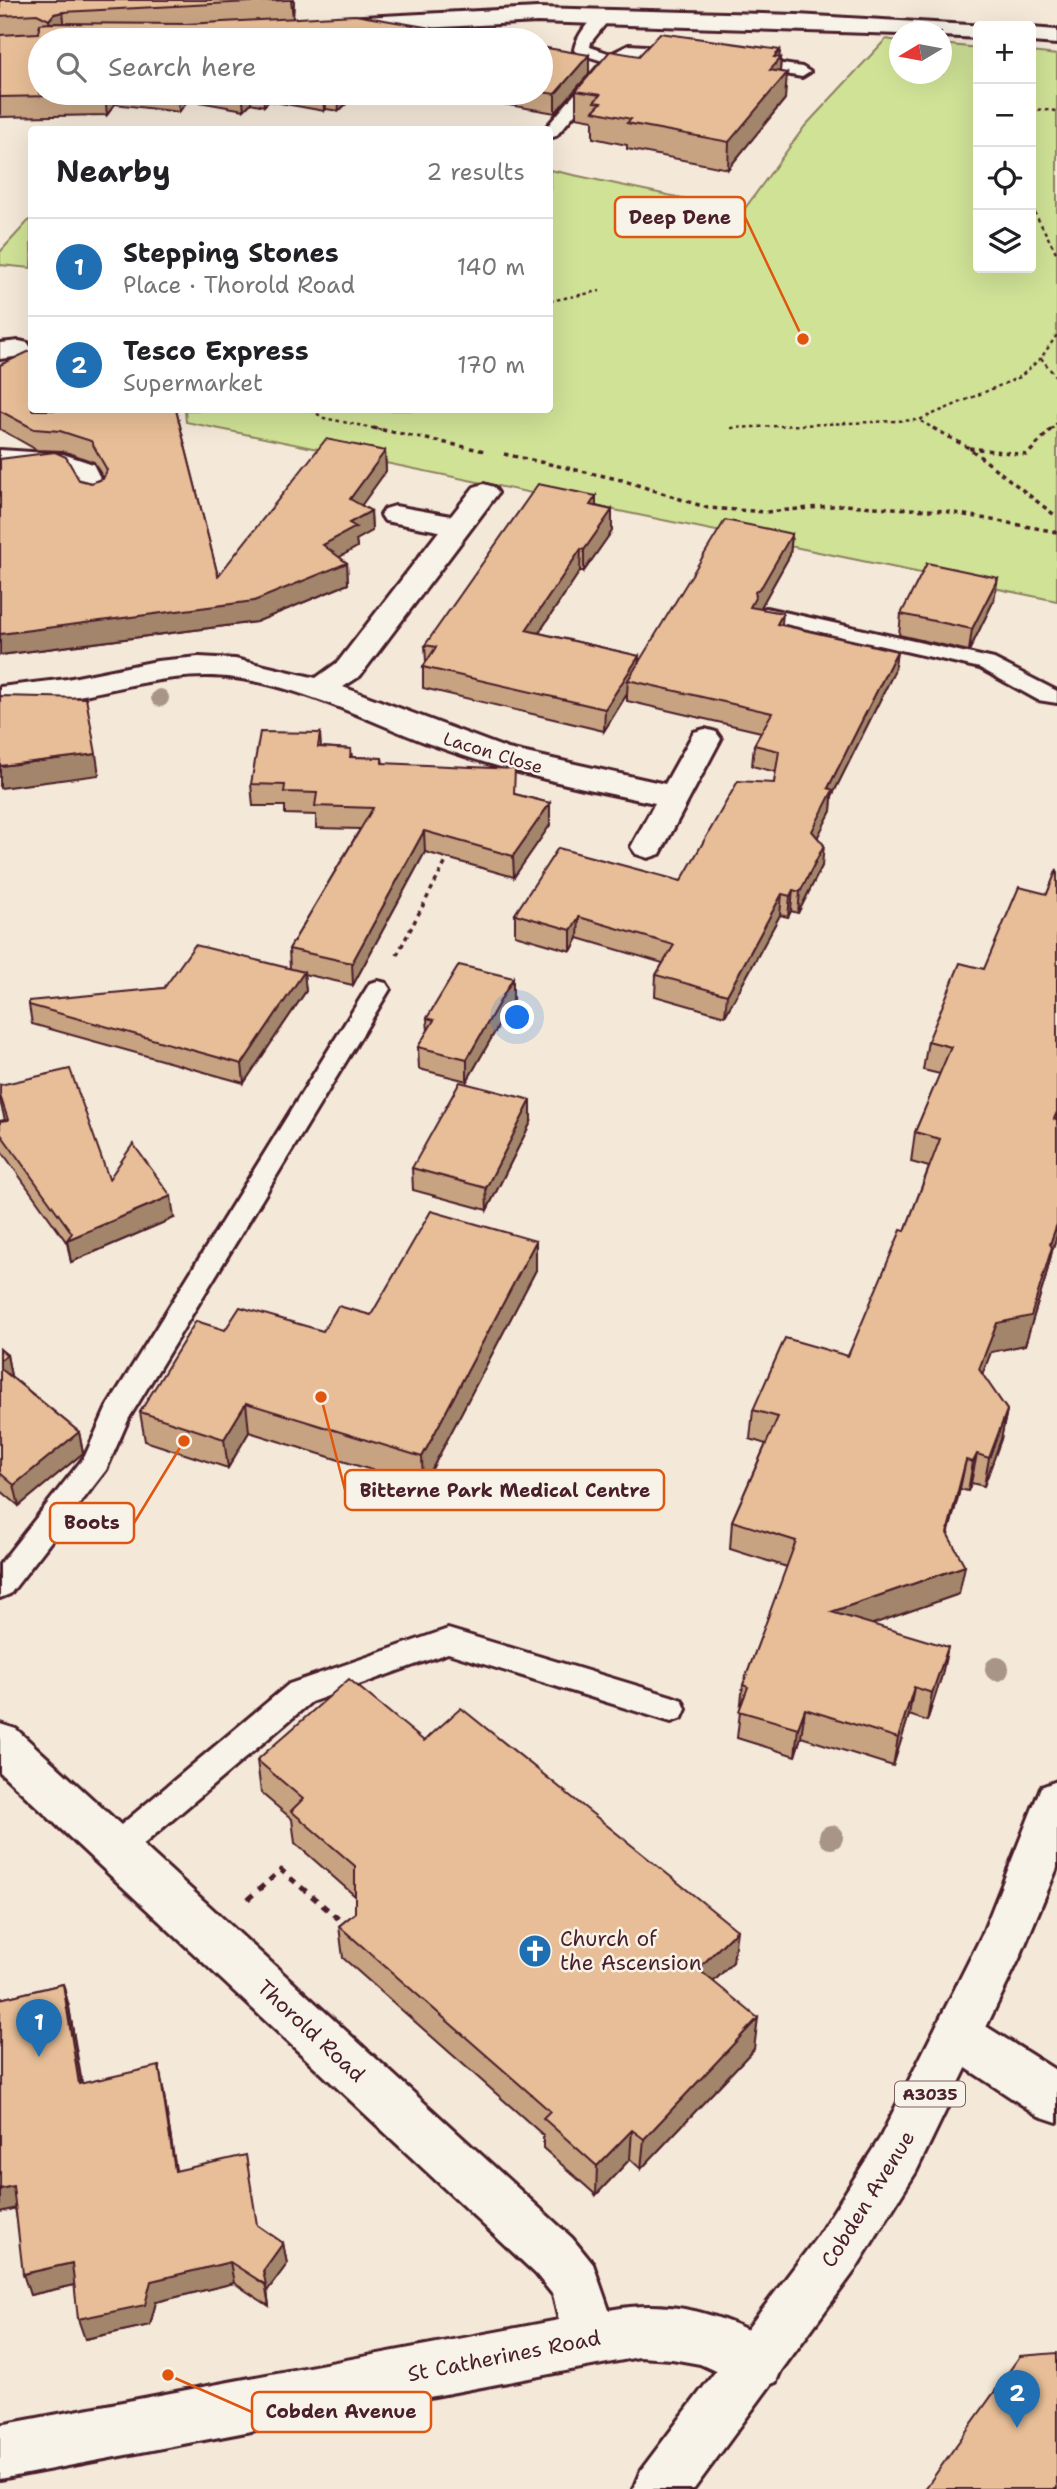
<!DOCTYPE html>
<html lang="en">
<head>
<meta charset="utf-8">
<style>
	:root { --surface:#fff; --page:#f2f2f2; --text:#202124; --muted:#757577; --line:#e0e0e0; --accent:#1f6fb2 }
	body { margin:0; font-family:"Shantell Sans",sans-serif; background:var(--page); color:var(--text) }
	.controls { position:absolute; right:21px; top:21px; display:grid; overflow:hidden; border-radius:7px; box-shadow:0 7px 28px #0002 }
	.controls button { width:63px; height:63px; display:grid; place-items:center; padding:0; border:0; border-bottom:2px solid var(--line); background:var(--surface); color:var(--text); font:35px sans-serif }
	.compass { position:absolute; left:889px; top:21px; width:63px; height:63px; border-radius:50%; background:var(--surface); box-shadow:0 7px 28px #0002; rotate:260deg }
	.you { position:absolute; left:518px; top:1018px; width:24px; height:24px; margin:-18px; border:5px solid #fff; border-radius:50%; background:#1a73e8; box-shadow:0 0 0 10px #1a73e833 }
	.badge { display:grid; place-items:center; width:46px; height:46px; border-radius:50%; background:var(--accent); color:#fff; font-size:23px; font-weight:700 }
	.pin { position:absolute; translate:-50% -58px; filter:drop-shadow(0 2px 4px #0008) }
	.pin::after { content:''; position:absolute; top:37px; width:24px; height:21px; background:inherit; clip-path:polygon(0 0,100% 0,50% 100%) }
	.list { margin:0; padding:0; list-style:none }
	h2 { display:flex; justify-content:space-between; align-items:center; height:91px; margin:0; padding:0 28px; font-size:30px }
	h2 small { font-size:23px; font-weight:400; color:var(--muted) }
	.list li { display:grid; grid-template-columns:46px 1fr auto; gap:21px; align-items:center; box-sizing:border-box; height:98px; padding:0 28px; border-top:2px solid var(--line) }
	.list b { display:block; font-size:26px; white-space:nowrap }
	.list p { margin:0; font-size:23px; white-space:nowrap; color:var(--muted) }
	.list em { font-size:23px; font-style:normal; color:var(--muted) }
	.icon { flex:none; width:38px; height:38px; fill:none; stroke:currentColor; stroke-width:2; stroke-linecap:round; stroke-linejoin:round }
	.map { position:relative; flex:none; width:1057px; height:2489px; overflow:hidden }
	.search { position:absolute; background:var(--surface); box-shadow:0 7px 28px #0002; left:28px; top:28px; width:525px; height:77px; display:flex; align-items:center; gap:18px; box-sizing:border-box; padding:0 24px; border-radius:38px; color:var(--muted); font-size:26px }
	.panel { position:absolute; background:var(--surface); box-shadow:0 7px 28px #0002; left:28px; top:126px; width:525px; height:287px; border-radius:7px }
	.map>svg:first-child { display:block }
	.green { fill:#cfe296; stroke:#8c8060; stroke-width:2 }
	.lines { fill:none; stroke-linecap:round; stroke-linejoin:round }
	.service-casing { stroke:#4a1f2b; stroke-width:6 }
	.minor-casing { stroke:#4a1f2b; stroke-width:6 }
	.primary-casing { stroke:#4a1f2b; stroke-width:6 }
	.path-far2 { stroke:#4a1f2b; stroke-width:2.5; stroke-dasharray:3.5 3.5; stroke-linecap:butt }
	.path-far1 { stroke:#4a1f2b; stroke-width:3.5; stroke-dasharray:4.5 4.5; stroke-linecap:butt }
	.path { stroke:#4a1f2b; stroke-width:5; stroke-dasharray:7 7; stroke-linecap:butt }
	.service { fill:#f7f3e8; fill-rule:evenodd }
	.minor { fill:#f7f3e8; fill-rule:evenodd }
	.primary { fill:#f7f3e8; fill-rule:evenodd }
	.tree { fill:#a99488 }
	.wall { fill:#c7a382; stroke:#4a1f2b; stroke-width:2 }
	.shaded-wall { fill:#a2856a; stroke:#4a1f2b; stroke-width:2 }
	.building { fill:#e7be97; stroke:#4a1f2b; stroke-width:2 }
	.labels { text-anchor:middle; stroke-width:5; stroke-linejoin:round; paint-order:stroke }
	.shield { fill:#f7f3e8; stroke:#7e5f64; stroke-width:2 }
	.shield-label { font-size:16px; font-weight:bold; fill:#4a1f2b }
	.street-label { font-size:18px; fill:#4a1f2b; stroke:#f7f3e8 }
	.near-poi-label { font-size:21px; fill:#4a1f2b; stroke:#f7f3e8; text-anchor:start }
	.near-street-label { font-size:21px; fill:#4a1f2b; stroke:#f7f3e8 }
	.leader { fill:none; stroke:#e0560e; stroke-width:2.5 }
	.callout-dot { fill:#e0560e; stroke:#f7f3e8; stroke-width:2.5 }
	.callout { fill:#f7f3e8; stroke:#e0560e; stroke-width:2.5 }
	.callout-label { font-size:19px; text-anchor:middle; font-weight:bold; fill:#4a1f2b }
</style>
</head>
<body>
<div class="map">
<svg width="1057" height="2489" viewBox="0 0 1057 2489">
	<rect width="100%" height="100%" fill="#f4e8d8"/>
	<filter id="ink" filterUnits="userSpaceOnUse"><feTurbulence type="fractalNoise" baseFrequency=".0143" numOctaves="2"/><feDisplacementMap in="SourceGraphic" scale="14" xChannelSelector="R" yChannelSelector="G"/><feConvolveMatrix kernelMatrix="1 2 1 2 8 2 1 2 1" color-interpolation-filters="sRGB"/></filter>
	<g filter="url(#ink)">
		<g class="green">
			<polygon points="886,39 899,41 900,74 942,74 942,44 978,48 978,268 1031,268 1031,52 1057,55 1057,601 186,422 185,410 550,410 550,170 743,211 805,126"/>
			<polygon points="31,218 31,268 0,265 0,252"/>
		</g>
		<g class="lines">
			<defs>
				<g id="service">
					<path d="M 603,12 L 611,17 L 591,42 L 590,47 L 611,54 L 629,45 L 679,48 L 687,53 L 679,58 L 632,55 L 619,62 L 556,136 L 550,138 L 550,130 L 544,130 L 603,61 L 577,53 L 574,50 C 576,37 590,17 603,12 Z"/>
					<polygon points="745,58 802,67 810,72 802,77 739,66 737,63 739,60"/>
					<polygon points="766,608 994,659 1057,691 1057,703 1038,700 980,668 759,618 756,614 759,610"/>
					<polygon points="378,981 386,983 390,989 129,1418 106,1470 10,1594 0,1598 0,1564 85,1456 107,1407 370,983"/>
					<polygon points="448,1629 671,1696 682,1700 686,1709 682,1718 671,1722 448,1653 311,1702 125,1860 114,1864 103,1860 98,1850 103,1840 289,1684"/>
				</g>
				<g id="minor">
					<polygon points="537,8 797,15 986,26 978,26 978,38 942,36 942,32 900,32 900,34 537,22 344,32 336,30 333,25 336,20 344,18"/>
					<polygon points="1031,28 1057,30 1057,44 1031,42"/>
					<polygon points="19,341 28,343 32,350 28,355 0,359 0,343"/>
					<polygon points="0,450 63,454 93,464 107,492 103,498 93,501 83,498 71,475 58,470 0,466"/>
					<path d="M 484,484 L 494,487 L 498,493 L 360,676 L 343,687 L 508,749 L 665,784 L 694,732 L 705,729 L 716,732 L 721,739 L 660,854 L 648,858 L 636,854 L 631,847 L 655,803 C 579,788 503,771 430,744 C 366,720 304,687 235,678 C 185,671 138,684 89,694 C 60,700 30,702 0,705 L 0,687 L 67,679 L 157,661 L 199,657 L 235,659 L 316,678 L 338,662 L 439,531 L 385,521 L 381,515 L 385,509 L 395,506 L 451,516 L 474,487 Z"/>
					<path d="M 0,1724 L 16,1729 L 572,2238 L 593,2264 L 609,2310 C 673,2298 720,2314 776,2344 L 784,2363 L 776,2382 L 757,2390 L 700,2364 L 672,2359 L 639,2357 L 0,2479 L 0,2425 L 559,2320 L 553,2295 L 536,2274 L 0,1772 Z"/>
					<polygon points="959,2013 976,2020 1057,2071 1057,2122 1039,2116 942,2052 935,2036 942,2020"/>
				</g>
				<polygon id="primary" points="1057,1781 1057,1868 1019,1959 916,2172 853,2273 694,2489 633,2489 641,2470 817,2237 880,2138 982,1935 1041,1787"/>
			</defs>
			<use href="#service" class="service-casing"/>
			<use href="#minor" class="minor-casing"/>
			<use href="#primary" class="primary-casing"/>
			<g class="path-far2">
				<polyline points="1031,109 1057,111"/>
				<polyline points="1031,206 1057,254"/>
				<polyline points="550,301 600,291"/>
				<polyline points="1041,358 1057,378"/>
				<polyline points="311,410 324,418 382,430"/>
				<polyline points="731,428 919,420"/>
				<polyline points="936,430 919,420 1020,377 1041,358 1057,335"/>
				<polyline points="1051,430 1057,423"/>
			</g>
			<g class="path-far1">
				<polyline points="373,428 485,451"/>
				<polyline points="933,428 969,448 1057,517"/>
				<polyline points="969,448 1027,455 1052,428"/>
				<polyline points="504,454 622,480 708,508 766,512 842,505 944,511 1057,532"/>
				<polyline points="397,955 450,854"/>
			</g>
			<polyline class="path" points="248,1899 281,1870 347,1926"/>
			<use href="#service" class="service"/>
			<use href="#minor" class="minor"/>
			<use href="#primary" class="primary"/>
		</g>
		<g class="tree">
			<circle cx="160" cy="698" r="9"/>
			<circle cx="997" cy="1669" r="12"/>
			<circle cx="831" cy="1837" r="12"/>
		</g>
		<g class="wall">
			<polygon points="0,0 294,0 293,18 460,33 460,40 40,40 40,93 357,93 339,111 326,109 324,111 269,101 264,106 251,103 244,110 188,100 179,112 115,104 107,115 0,117"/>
			<polygon points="541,47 589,74 555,113 463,97 463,93 541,93"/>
			<polygon points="780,50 779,58 781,58 780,72 785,99 728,169 627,149 627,145 593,138 593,120 576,117 576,91 639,56"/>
			<polygon points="0,365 176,410 218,576 385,451 386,471 361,505 371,511 372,531 356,540 357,547 339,557 347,563 348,584 256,622 0,655 0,459 91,483 103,478 94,462 63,451 37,450 0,429"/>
			<polygon points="596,506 612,510 612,531 584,571 580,571 539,633 639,656 639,662 792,534 790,555 761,607 759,609 782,625 897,651 894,672 832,796 831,811 817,837 822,866 798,913 791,911 788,917 780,915 725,1016 655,996 656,975 663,963 578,938 571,951 515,935 515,914 681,881 774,783 776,772 752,766 754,745 761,732 627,701 627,694 604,731 423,688 423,667 426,662 425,645"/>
			<polygon points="994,600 969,651 899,635 901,614"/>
			<polygon points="320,733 321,747 351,749 352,757 382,758 383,763 515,794 550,803 550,825 514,877 425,852 353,985 304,974 306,991 244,1083 32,1024 29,1005 164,988 290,969 289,949 360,829 316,828 316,815 285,814 285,806 253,806 251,784"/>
			<polygon points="1057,869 1057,1235 1052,1251 1046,1276 1025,1345 991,1352 982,1375 1007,1410 1001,1439 984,1486 971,1483 968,1491 960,1489 948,1535 959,1594 872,1624 942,1675 927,1721 909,1715 893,1766 801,1737 795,1756 737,1738 743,1685 787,1567 730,1549 732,1521 766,1444 750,1439 753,1410 848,1356 905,1231 929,1167 911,1162 915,1132 940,1074 923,1070 928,1041 984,969 1047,894"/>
			<polygon points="513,1000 467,1081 419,1069 418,1047 428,1031 427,1018"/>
			<polygon points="0,1085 109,1179 174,1218 71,1262 67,1243 0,1149 0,1121 5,1120 0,1101"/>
			<polygon points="531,1122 487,1210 413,1190 412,1168"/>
			<polygon points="536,1241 536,1270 423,1486 249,1432 228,1468 145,1441 140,1412 225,1330 323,1331 371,1315"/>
			<polygon points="0,1349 7,1355 11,1376 79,1432 83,1453 19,1506 0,1490"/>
			<polygon points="424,1741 733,1962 713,1982 754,2049 641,2169 630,2159 596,2195 543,2148 543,2135 343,1958 339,1926 355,1913 355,1896 295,1843 292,1819 261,1793 257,1760"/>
			<polygon points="63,1984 69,2007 82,2083 163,2089 176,2170 283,2243 287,2264 267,2291 269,2306 234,2283 156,2302 150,2325 85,2339 75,2285 30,2295 15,2208 0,2212 0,1999"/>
		</g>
		<g class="shaded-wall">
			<polygon points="291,0 294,0 293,18"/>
			<polygon points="63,12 65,30 52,38 49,20 54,14"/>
			<polygon points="460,33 460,40 452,40"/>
			<polygon points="780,50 779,60 781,58 779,82 787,73 785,99 728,169 729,142 770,70 774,57"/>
			<polygon points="589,55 589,74 555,113 555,94"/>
			<polygon points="107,93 114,93 115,104 107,115 105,95"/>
			<polygon points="178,93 187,93 188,100 179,112"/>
			<polygon points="242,93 250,93 251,103 244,110"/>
			<polygon points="263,93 269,93 269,101 264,106"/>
			<polygon points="323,93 325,93 326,109 324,111"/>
			<polygon points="338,93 357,93 339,111"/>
			<polygon points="385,451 386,471 351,520 350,499"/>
			<polygon points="596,496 596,517 590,505"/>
			<polygon points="612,510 612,531 584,571 584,550"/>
			<polygon points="371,511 372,531 356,540 357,547 324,566 323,545 349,523"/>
			<polygon points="792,534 790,555 761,607 755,611 750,607 755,592"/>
			<polygon points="581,549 580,571 526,652 526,630"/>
			<polygon points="347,563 348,584 256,622 0,655 0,634"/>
			<polygon points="998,578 994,600 969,651 972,629"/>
			<polygon points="783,613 781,634 777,624"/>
			<polygon points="897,651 894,672 832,796 831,811 810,852 812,831 828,788"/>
			<polygon points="639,656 638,677 628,680 627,694 604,731 605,709"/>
			<polygon points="96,754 99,775 0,788 0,766"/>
			<polygon points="550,803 550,825 514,877 513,856"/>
			<polygon points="424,831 425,852 353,985 352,963"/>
			<polygon points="824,845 822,866 798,913 800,892"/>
			<polygon points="793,890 791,911 788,917 790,896"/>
			<polygon points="782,894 780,915 725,1016 727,995"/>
			<polygon points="579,917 578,938 571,951 571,930"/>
			<polygon points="304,972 306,991 244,1083 242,1064"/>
			<polygon points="513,978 513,1000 467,1081 467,1059"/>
			<polygon points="531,1100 531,1122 487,1210 486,1188"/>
			<polygon points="171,1196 174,1218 71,1262 67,1240"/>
			<polygon points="1057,1224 1057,1235 1052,1251 1046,1276 1025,1345 991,1352 973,1398 979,1369 997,1323 1050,1244"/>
			<polygon points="536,1241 536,1270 423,1486 422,1457"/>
			<polygon points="7,1355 11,1376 0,1384 0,1360"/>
			<polygon points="246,1403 249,1432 228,1468 224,1439"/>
			<polygon points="1007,1410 1001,1439 984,1486 989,1458"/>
			<polygon points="79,1432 83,1453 19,1506 14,1485"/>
			<polygon points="977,1454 971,1483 968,1491 973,1462"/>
			<polygon points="966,1460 960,1489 941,1561 947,1533"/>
			<polygon points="965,1566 959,1594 827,1640 831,1612"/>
			<polygon points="948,1647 942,1675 927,1721 932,1693"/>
			<polygon points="914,1687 909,1715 893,1766 898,1738"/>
			<polygon points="805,1709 801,1737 795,1756 798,1728"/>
			<polygon points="737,1930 733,1962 695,2000 698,1969"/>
			<polygon points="63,1984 69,2007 85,2106 79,2084"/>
			<polygon points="758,2018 754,2049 641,2169 644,2139"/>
			<polygon points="159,2066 163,2089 179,2192 175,2171"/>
			<polygon points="632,2130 630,2159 596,2195 597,2166"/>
			<polygon points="13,2186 20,2207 0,2212 0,2189"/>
			<polygon points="283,2243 287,2264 267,2291 269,2306 263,2271"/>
			<polygon points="230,2262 234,2283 156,2302 150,2325 85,2339 78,2319 151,2281"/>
			<polygon points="72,2263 78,2284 30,2295 23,2274"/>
		</g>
		<g class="building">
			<polygon points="0,0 286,0 63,12 54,14 49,20 37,14 0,16"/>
			<polygon points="355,15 460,33 452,40 40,40 40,93 107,93 105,95 0,97 0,35 38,33 40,24 50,23 186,24"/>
			<polygon points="660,33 780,50 774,57 781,58 770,70 787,73 729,142 627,123 631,119 593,111 601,103 594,102 600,95 576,91 610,51 639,56"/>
			<polygon points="470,35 504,40 469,40"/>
			<polygon points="541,47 589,55 555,94 541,92"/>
			<polygon points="32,350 32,410 176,410 218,576 326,439 385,451 350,499 371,511 349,523 356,527 323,545 347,563 254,601 0,634 0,459 55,452 66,457 79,480 91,483 103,479 107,470 91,441 60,431 34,429 0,411 0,365"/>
			<polygon points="538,484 596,496 590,505 612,510 584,550 581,549 526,630 639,656 605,709 423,667 436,647 425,645"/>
			<polygon points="725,520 792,534 762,586 755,592 756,596 750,607 783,613 777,624 897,651 828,788 833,790 812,831 824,845 800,892 793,890 790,896 782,894 727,995 656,975 674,945 579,917 571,930 515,914 558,848 681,881 738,781 774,783 779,751 754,745 772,713 628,680"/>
			<polygon points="927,563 998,578 972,629 901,614"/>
			<polygon points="0,696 86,698 96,754 0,766"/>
			<polygon points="260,732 320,733 318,747 351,749 350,757 382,758 382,763 515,769 514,794 550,803 513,856 424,831 352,963 289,949 373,808 315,806 317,793 284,792 285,785 251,784"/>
			<polygon points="1057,869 1057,1112 1054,1119 1057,1120 1057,1224 1050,1244 1052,1247 1031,1316 997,1323 979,1369 1007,1410 989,1458 977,1454 973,1462 966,1460 947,1533 965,1566 831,1612 948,1647 932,1693 914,1687 898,1738 805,1709 798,1728 739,1711 748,1687 743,1685 796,1541 732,1521 778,1417 753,1410 785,1338 848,1356 901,1230 905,1231 940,1139 915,1132 951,1047 928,1041 960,963 984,969 1019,887 1047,894"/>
			<polygon points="195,945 304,972 242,1064 29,1005 29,1001 164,988"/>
			<polygon points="459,965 513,978 467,1059 418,1047 434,1020 427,1018"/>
			<polygon points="70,1069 109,1179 133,1144 171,1196 67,1240 72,1233 0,1133 0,1121 8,1120 0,1095 0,1085"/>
			<polygon points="460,1082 531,1100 486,1188 412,1168"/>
			<polygon points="431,1211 536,1241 422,1457 246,1403 224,1439 140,1412 196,1321 225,1330 240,1307 323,1331 338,1306 371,1315"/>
			<polygon points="0,1349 7,1355 0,1360"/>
			<polygon points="0,1368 79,1432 14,1485 0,1473"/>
			<polygon points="349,1679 424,1741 461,1708 737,1930 698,1969 758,2018 644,2139 632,2130 597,2166 543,2118 550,2111 339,1926 355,1913 355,1866 291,1811 303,1799 257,1760"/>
			<polygon points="63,1984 79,2084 159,2066 175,2171 246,2155 257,2225 283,2243 263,2271 266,2285 230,2262 151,2281 145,2305 78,2319 72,2263 23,2274 13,2186 0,2189 0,1999"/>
			<polygon points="1057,2353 1057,2489 925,2489 1020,2356"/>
		</g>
	</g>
	<defs>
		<symbol id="church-disc" viewBox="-11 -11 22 22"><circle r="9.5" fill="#1f6fb2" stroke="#f7f3e8"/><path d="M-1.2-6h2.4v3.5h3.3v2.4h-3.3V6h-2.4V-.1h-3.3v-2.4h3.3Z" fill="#fff"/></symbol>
	</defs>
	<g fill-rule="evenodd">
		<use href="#church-disc" x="516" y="1932" width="38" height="38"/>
	</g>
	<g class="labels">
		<rect class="shield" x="895" y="2081.5" width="70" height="25" rx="5"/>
		<g class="shield-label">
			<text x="930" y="2100">A3035</text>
		</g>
		<g class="street-label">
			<text transform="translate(493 753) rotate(17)" y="6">Lacon Close</text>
		</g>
		<g class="near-poi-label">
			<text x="560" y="1946">Church of<tspan x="560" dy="24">the Ascension</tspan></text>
		</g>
		<g class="near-street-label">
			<text transform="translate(311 2031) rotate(43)" y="7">Thorold Road</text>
			<text transform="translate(868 2199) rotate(-58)" y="7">Cobden Avenue</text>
			<text transform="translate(504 2356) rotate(-11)" y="7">St Catherines Road</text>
		</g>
	</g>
	<path class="leader" d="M803 339L745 217M321 1397L345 1490M184 1441L134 1523M168 2375L252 2412"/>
	<g class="callout-dot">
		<circle cx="803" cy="339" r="7"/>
		<circle cx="321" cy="1397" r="7"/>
		<circle cx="184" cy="1441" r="7"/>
		<circle cx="168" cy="2375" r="7"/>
	</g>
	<g class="callout">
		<rect x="615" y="197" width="130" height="40" rx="7"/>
		<rect x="345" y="1470" width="319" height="40" rx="7"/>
		<rect x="50" y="1503" width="84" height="40" rx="7"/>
		<rect x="252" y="2392" width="179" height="40" rx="7"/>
	</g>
	<g class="callout-label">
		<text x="680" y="224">Deep Dene</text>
		<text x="505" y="1497">Bitterne Park Medical Centre</text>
		<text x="92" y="1529">Boots</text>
		<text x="341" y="2418">Cobden Avenue</text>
	</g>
</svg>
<div class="controls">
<button>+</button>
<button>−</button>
<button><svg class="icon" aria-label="locate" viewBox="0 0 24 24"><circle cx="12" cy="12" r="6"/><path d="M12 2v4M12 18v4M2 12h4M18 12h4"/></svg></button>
<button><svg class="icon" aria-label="layers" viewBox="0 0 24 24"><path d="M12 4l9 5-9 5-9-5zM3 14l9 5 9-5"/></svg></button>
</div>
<svg class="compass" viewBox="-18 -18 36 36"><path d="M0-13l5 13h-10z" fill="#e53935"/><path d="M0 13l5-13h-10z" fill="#757577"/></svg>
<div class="you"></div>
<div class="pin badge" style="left:39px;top:2057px">1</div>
<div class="pin badge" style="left:1017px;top:2428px">2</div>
<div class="search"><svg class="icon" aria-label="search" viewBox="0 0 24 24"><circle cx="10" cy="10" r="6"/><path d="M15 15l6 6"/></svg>Search here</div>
<section class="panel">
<h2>Nearby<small>2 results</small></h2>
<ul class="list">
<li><span class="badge">1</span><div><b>Stepping Stones</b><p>Place · Thorold Road</p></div><em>140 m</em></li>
<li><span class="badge">2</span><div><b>Tesco Express</b><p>Supermarket</p></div><em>170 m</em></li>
</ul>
</section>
</div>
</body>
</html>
